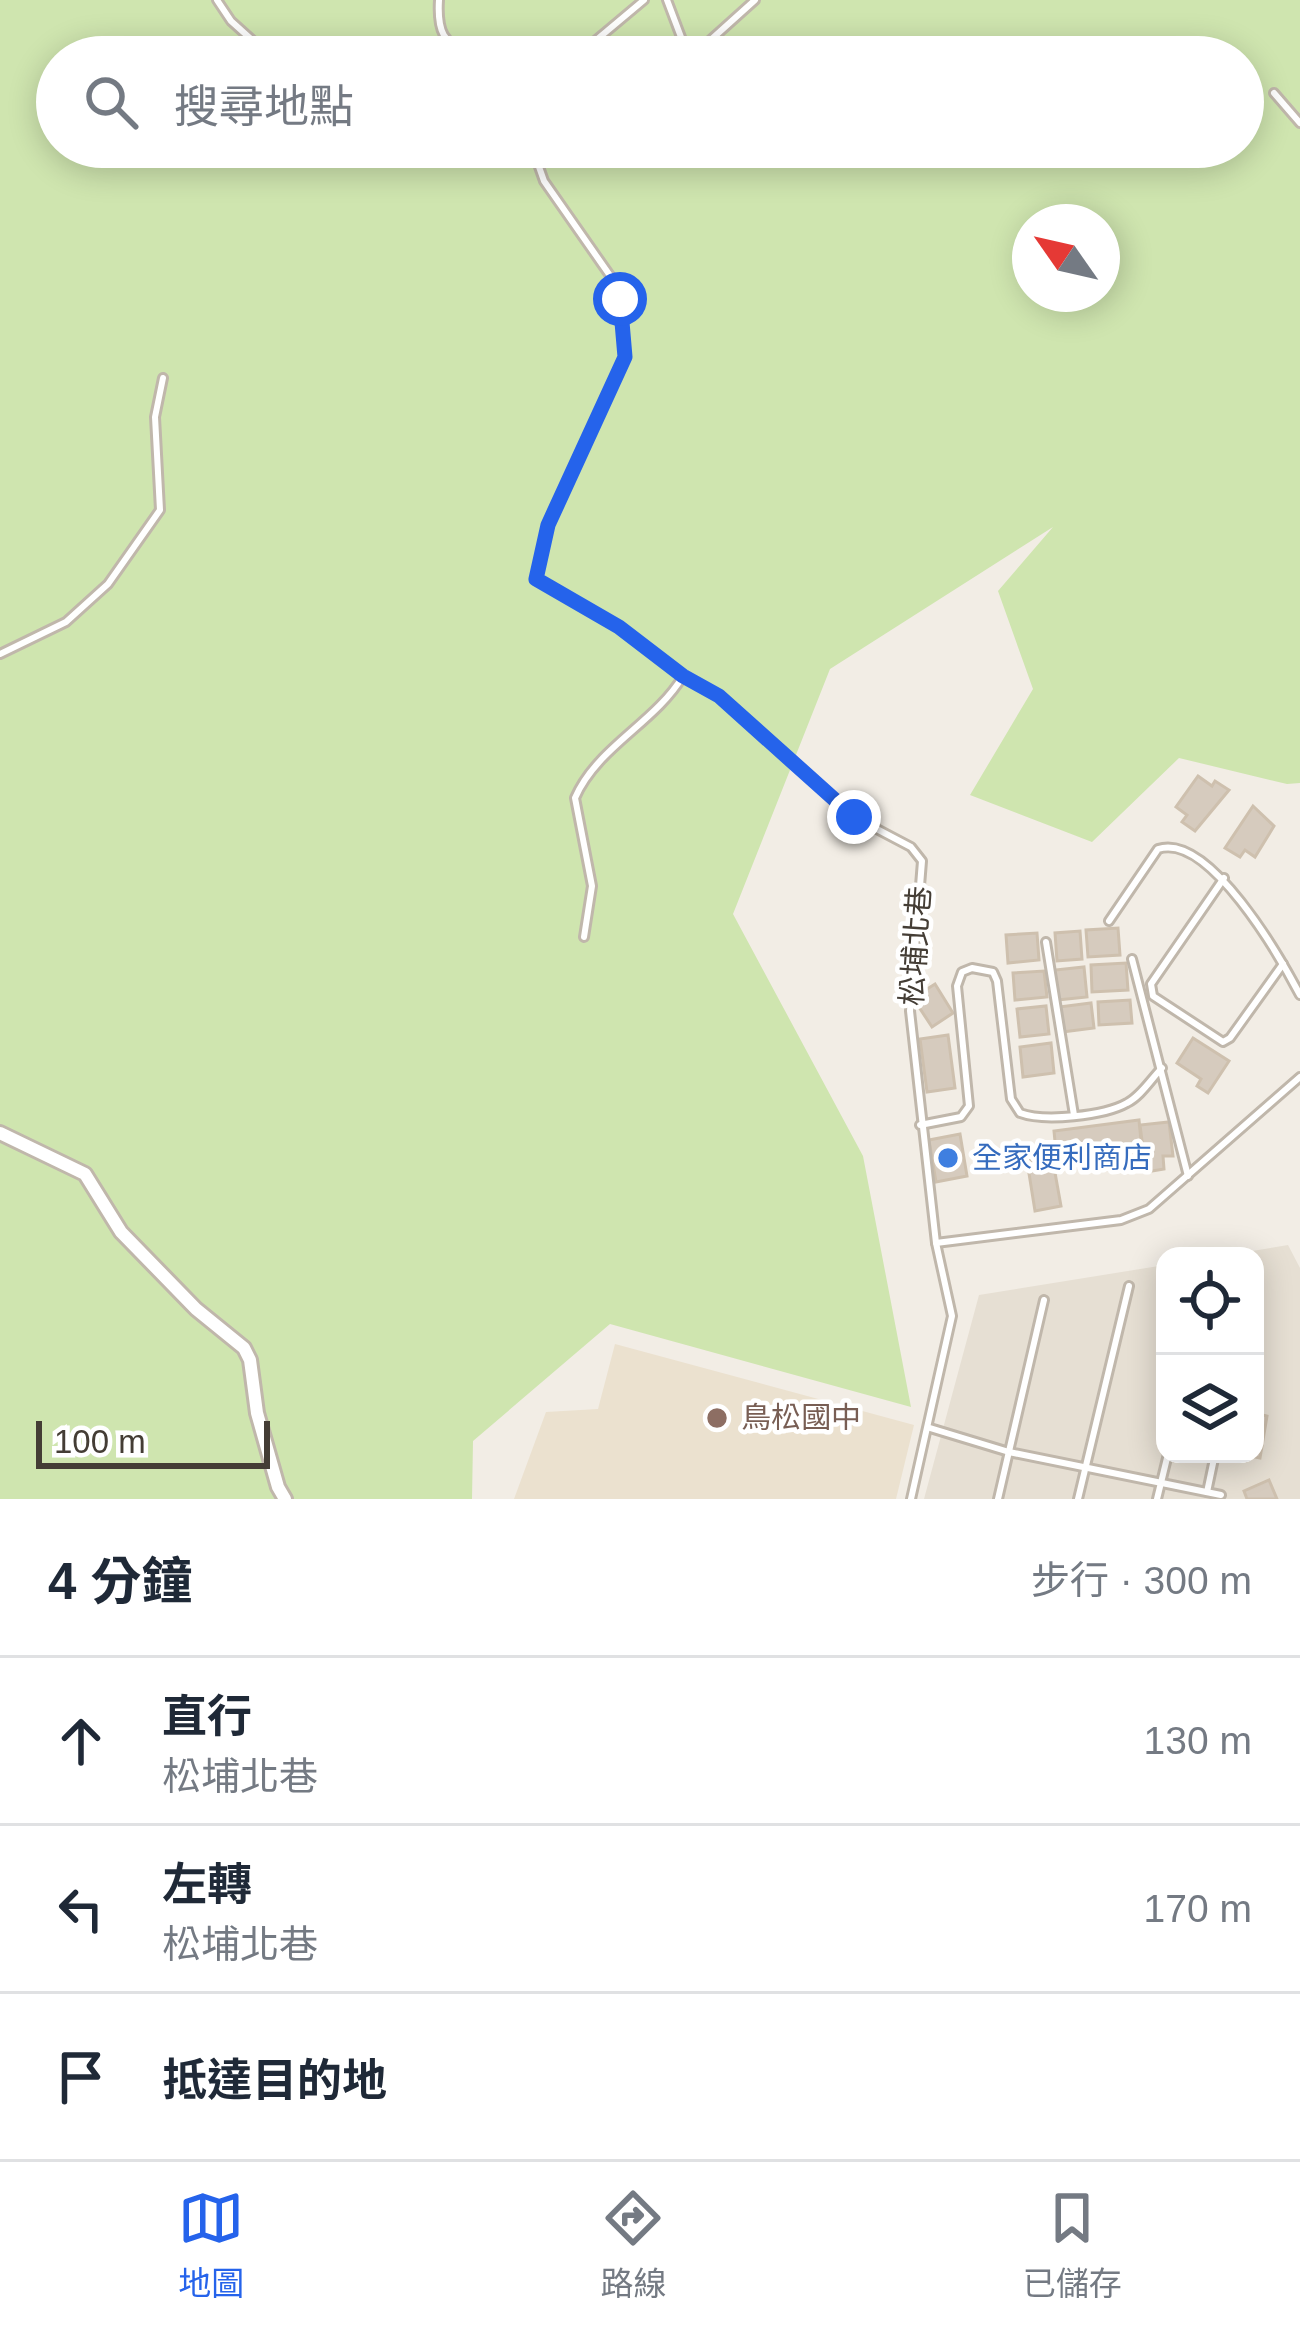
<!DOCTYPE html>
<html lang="zh-TW">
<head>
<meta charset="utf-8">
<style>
	:root { --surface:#fff; --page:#f2f2f3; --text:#1f2937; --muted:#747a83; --line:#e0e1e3; --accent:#2563eb }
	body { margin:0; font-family:Arial,"Noto Sans TC",sans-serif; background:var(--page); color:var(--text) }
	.controls { position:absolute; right:36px; bottom:36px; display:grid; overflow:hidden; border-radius:24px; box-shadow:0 6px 30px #0003 }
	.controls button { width:108px; height:108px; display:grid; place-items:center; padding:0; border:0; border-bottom:3px solid var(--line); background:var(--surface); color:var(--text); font:60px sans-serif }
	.compass { position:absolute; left:1012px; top:204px; width:108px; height:108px; border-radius:50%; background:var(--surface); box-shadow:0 6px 30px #0003; rotate:304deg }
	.scale { position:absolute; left:36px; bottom:30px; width:234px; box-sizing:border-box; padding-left:12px; border:6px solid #443d35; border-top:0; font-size:33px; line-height:42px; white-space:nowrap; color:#443d35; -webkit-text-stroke:9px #fff; paint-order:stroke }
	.stop { position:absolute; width:36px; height:36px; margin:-27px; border:9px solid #2563eb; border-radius:50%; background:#fff }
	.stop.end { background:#2563eb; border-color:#fff; box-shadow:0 3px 12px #0008 }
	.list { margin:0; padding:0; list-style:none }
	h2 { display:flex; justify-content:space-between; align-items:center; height:156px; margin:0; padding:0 48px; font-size:51px }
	h2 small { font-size:39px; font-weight:400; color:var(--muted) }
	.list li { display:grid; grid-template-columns:78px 1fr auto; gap:36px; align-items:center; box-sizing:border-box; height:168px; padding:0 48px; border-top:3px solid var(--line) }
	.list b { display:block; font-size:45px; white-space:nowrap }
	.list p { margin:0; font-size:39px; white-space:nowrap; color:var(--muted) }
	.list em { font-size:39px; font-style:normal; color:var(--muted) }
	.icon { flex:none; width:66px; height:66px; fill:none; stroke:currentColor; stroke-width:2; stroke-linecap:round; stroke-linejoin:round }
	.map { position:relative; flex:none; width:1300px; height:1499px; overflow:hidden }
	.search { position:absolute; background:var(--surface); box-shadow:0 6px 30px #0003; left:36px; right:36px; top:36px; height:132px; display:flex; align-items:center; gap:30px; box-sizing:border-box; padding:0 42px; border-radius:66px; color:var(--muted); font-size:45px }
	.sheet { height:660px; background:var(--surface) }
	nav { display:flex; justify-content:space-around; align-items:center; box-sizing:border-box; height:168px; border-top:3px solid var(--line); background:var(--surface); font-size:33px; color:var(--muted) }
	nav a { display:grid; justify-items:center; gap:6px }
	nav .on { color:var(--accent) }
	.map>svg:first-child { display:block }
	.residential { fill:#e6dfd3 }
	.education { fill:#ebe1cf }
	.green { fill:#cfe5af; fill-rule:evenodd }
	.building { fill:#d6cbbe; stroke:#cec0ae; stroke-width:3 }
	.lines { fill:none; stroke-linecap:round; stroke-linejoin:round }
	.lane-casing { stroke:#c0b7ab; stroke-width:12 }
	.street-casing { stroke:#c0b7ab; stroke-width:18 }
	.lane { stroke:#fff; stroke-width:6 }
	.street { stroke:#fff; stroke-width:12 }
	.route { stroke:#2563eb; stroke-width:15 }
	.shop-dot { fill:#3f7fe0; stroke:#fff; stroke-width:4.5 }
	.education-dot { fill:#8d6e63; stroke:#fff; stroke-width:4.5 }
	.labels { text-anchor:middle; stroke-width:9; stroke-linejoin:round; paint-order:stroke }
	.street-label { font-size:30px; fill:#443d35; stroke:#fff }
	.shop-label { font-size:30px; fill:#366cbe; stroke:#fff; text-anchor:start }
	.education-label { font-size:30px; fill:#785e54; stroke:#fff; text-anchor:start }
</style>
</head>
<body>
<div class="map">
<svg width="1300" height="1499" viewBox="0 0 1300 1499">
	<rect width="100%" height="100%" fill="#f2ede5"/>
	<polygon class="residential" points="1288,1245 1300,1268 1300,1499 924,1499 979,1295 1165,1265 1165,1454 1255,1454 1255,1256 1222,1256"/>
	<polygon class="education" points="615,1344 914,1425 896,1499 514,1499 546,1412 598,1409"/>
	<path class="green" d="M 0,0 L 1300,0 L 1300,783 L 1287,784 L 1179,758 L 1092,842 L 970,795 L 1033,689 L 998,591 L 1053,527 L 830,669 L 733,914 L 863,1156 L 911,1407 L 610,1324 L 473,1441 L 472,1499 L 0,1499 ZM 57,57 L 1243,57 L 1243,147 L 57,147 ZM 1030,222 L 1102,222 L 1102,294 L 1030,294 Z"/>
	<g class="building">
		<polygon points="1198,776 1212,786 1215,781 1229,790 1195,831 1182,822 1187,815 1176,807"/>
		<polygon points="1253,806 1274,826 1255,857 1245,850 1240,857 1225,848"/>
		<polygon points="1118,928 1120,955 1088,957 1086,930"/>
		<polygon points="1080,931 1082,959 1057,961 1055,933"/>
		<polygon points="1037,933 1039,960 1008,963 1006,935"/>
		<polygon points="1126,963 1128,990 1092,992 1091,965"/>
		<polygon points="1084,967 1087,997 1057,1000 1055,970"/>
		<polygon points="1044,971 1047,997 1015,1000 1013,973"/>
		<polygon points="935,984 953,1013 932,1027 913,998"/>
		<polygon points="1130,1000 1132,1023 1099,1025 1098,1002"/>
		<polygon points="1091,1003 1094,1028 1062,1032 1059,1007"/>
		<polygon points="1046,1006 1049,1034 1020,1037 1017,1009"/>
		<polygon points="948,1035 955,1088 927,1092 920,1039"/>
		<polygon points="1193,1038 1229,1061 1208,1093 1197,1086 1201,1079 1177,1063"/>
		<polygon points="1051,1043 1054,1073 1023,1077 1020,1047"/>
		<polygon points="1139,1120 1142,1151 1057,1162 1054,1131"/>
		<polygon points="1169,1122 1173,1156 1163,1156 1164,1169 1146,1172 1140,1125"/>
		<polygon points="960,1134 967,1176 936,1182 929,1140"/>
		<polygon points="1052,1156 1061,1206 1035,1211 1027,1161"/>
		<polygon points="1255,1413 1267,1416 1260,1458 1240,1454 1255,1454"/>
		<polygon points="1269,1480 1277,1499 1247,1499 1244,1491"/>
	</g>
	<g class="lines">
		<defs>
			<g id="lane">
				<polyline points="217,0 231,21 271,57"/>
				<path d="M 439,0 C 437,32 443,42 471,57"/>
				<polyline points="667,0 684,45 693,51 705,45 755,0"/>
				<polyline points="441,57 452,47"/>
				<polyline points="576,57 644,0"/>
				<polyline points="1274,93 1300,123"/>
				<polyline points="532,147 544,181 611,277 620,299 625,357 548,525 536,579 619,627 683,676 719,696 854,817 911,847 922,861 910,1011 936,1243 952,1316 911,1499"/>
				<polyline points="0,654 66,622 108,584 160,510 155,417 163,378"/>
				<polyline points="1224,878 1151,984 1153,996 1223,1042 1230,1038 1283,964"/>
				<path d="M 1109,921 L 1158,849 C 1209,832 1280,957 1300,995"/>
				<path d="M 584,937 L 592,886 L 575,798 C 597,747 655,723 683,676"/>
				<polyline points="1046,942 1074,1115"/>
				<polyline points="1132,959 1188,1176"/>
				<path d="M 920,1125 L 961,1117 L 969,1106 L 957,986 L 962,972 L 972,968 L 993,972 L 997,981 L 1011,1099 L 1020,1113 C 1044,1122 1104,1116 1127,1103 C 1141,1096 1151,1079 1162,1068"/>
				<polyline points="936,1243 1121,1220 1149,1209 1300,1077"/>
				<polyline points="930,1428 1009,1452 1221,1495"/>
				<polyline points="1207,1492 1215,1454"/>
				<polyline points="998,1499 1044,1300"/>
				<polyline points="1078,1499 1129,1286"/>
				<polyline points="1157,1499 1168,1454"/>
			</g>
			<polyline id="street" points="0,1133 85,1174 121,1232 196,1309 244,1348 250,1360 257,1413 278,1487 285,1499"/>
		</defs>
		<use href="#lane" class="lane-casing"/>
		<use href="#street" class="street-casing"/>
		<use href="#lane" class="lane"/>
		<use href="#street" class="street"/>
	</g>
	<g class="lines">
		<polyline class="route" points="620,299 625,357 548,525 536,579 619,627 683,676 719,696 854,817"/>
	</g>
	<circle class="shop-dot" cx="948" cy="1158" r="12"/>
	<circle class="education-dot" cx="717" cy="1418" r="12"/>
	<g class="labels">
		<g class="street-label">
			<text transform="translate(916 946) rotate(-86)" y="10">松埔北巷</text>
		</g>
		<g class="shop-label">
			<text x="972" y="1168">全家便利商店</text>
		</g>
		<g class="education-label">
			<text x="741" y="1428">鳥松國中</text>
		</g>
	</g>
</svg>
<div class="controls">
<button><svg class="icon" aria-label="locate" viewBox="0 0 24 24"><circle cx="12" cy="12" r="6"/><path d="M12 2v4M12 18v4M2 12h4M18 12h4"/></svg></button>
<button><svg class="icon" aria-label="layers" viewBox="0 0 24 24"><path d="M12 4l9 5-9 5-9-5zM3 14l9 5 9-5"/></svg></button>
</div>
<svg class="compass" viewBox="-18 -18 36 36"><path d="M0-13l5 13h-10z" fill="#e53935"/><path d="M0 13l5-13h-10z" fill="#747a83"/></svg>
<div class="scale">100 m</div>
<div class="stop" style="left:620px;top:299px"></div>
<div class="stop end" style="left:854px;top:817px"></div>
<div class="search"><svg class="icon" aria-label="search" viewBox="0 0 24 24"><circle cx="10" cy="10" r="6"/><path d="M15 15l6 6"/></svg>搜尋地點</div>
</div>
<section class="sheet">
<h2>4 分鐘<small>步行 · 300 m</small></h2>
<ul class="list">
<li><svg class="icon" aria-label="ahead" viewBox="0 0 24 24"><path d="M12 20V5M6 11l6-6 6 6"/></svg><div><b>直行</b><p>松埔北巷</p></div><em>130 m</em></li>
<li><svg class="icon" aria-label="left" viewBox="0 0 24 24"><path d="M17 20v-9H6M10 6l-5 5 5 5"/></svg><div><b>左轉</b><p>松埔北巷</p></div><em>170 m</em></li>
<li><svg class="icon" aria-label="arrive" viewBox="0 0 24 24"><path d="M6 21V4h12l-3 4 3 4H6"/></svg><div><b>抵達目的地</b></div></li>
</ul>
</section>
<nav>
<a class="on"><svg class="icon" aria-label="map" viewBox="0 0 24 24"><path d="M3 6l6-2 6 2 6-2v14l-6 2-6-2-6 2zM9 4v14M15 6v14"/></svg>地圖</a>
<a><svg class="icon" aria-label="directions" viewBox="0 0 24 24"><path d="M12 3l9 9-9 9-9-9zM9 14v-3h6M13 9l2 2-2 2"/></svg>路線</a>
<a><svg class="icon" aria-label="saved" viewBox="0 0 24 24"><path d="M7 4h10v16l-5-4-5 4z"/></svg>已儲存</a>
</nav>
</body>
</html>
